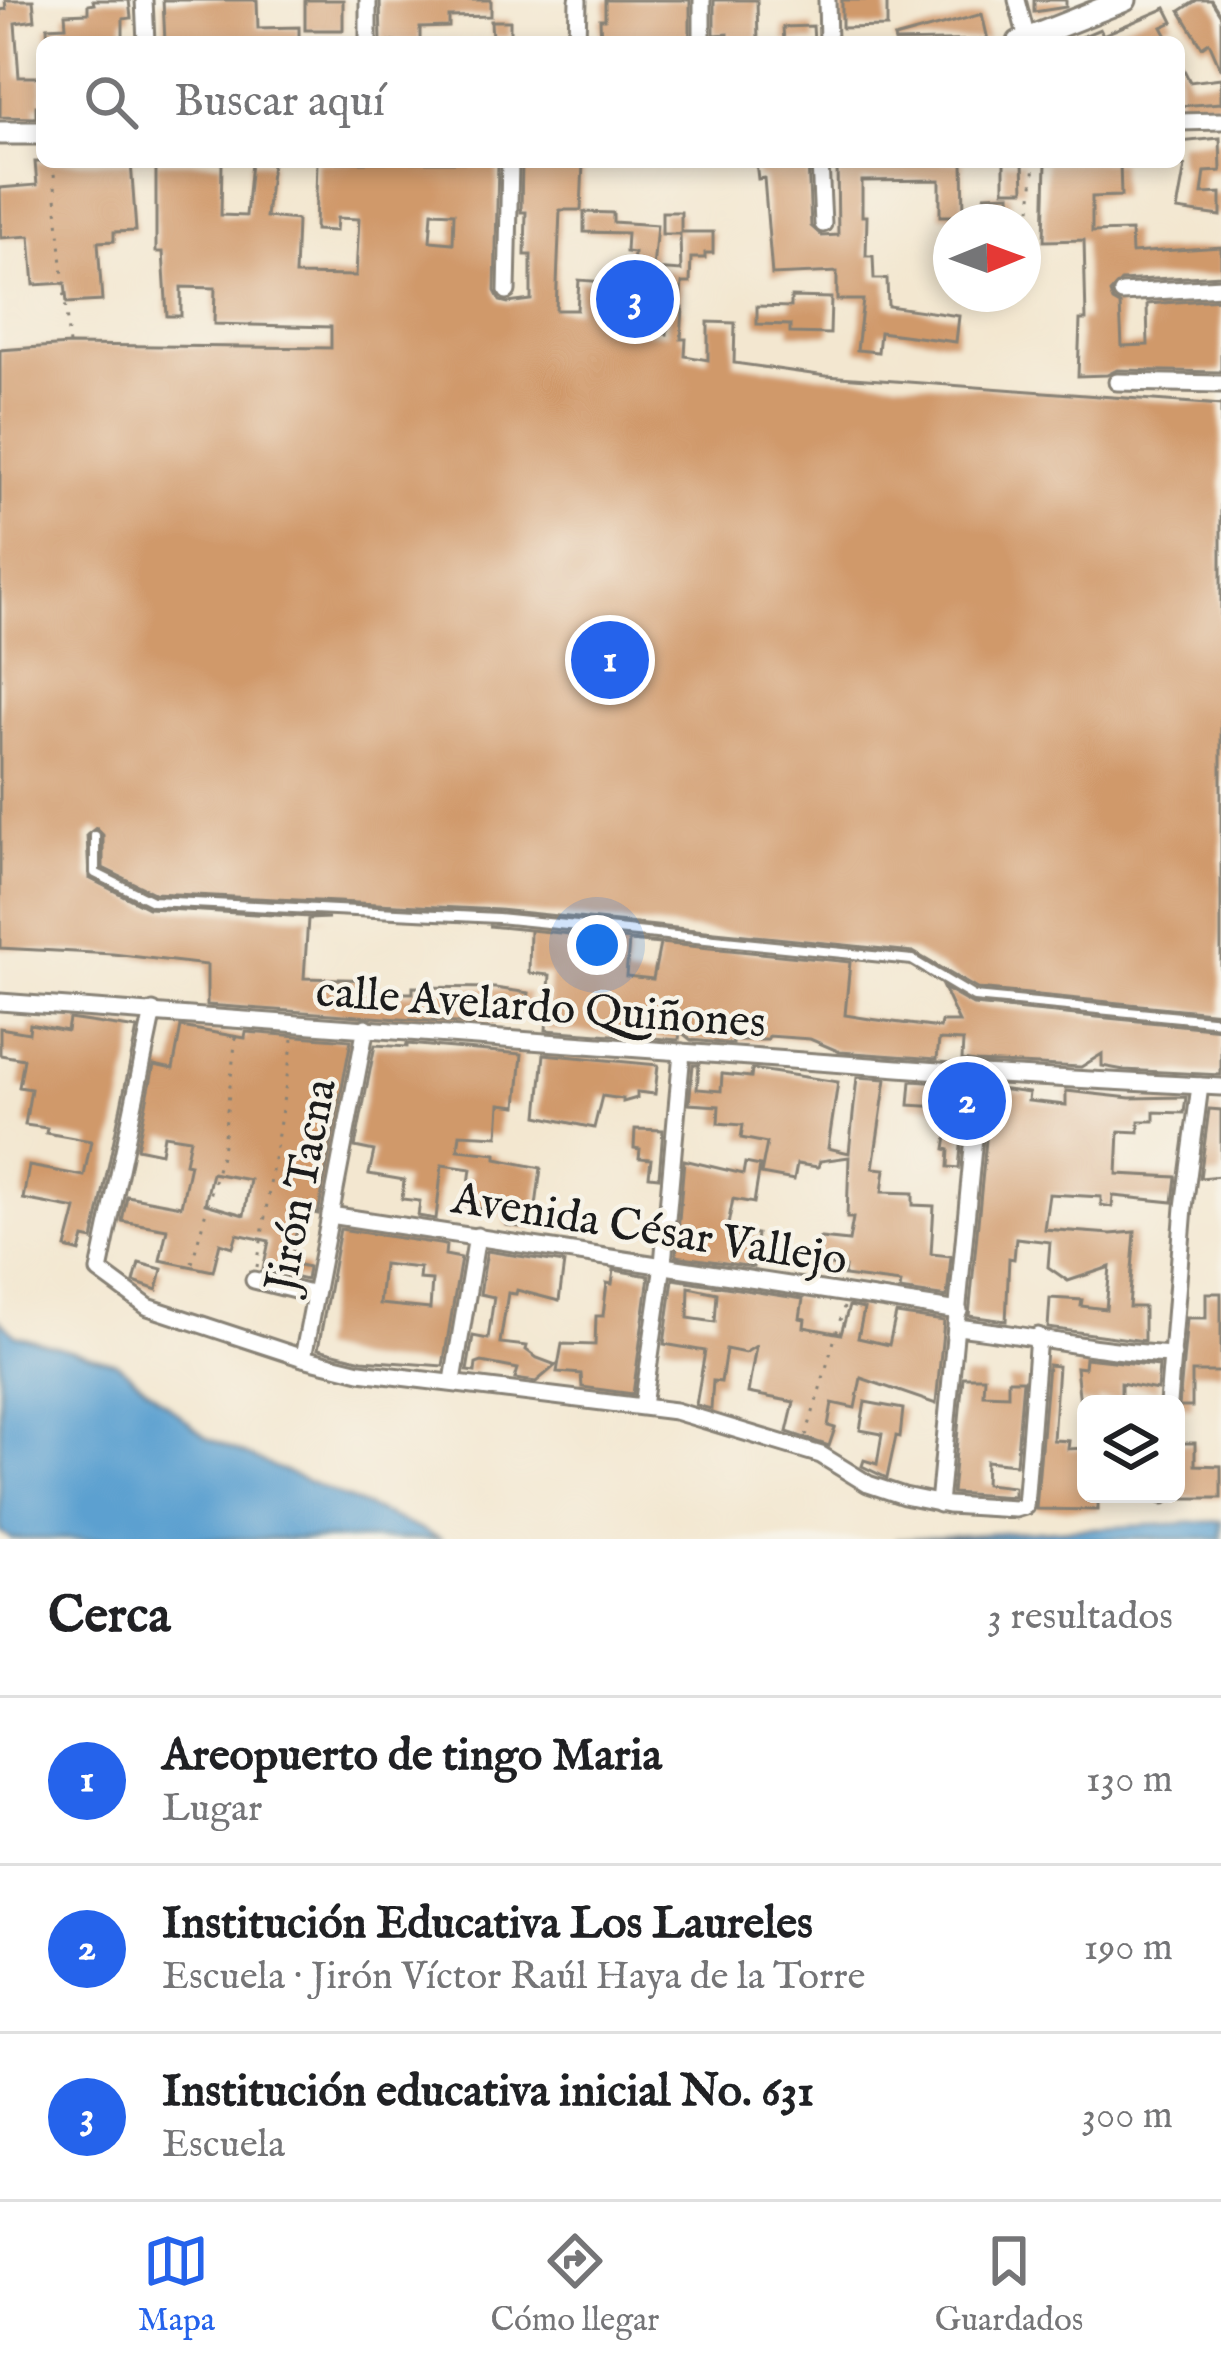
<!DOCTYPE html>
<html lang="es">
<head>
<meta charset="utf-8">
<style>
	:root { --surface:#fff; --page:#f6f6f6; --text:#202124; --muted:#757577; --line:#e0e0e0; --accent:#2563eb }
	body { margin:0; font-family:"IM FELL English",serif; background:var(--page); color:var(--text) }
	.controls { position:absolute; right:36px; bottom:36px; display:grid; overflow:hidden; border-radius:18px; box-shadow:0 6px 18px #0003 }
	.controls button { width:108px; height:108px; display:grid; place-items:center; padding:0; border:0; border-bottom:3px solid var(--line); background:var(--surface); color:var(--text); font:60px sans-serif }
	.compass { position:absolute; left:933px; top:204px; width:108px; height:108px; border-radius:50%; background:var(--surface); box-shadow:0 6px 18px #0003; rotate:89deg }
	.you { position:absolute; left:597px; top:945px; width:42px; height:42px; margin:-30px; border:9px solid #fff; border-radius:50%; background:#1a73e8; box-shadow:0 0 0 18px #1a73e833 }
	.badge { display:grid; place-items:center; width:78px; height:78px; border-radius:50%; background:var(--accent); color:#fff; font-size:39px; font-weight:700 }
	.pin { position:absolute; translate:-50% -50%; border:6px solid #fff; box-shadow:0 3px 12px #0006 }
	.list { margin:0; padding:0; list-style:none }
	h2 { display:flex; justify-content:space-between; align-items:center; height:156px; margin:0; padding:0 48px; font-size:51px }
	h2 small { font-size:39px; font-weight:400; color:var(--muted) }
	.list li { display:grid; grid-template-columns:78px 1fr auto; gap:36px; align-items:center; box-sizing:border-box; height:168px; padding:0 48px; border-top:3px solid var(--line) }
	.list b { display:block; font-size:45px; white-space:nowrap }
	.list p { margin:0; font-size:39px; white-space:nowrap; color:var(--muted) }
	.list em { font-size:39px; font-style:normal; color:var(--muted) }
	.icon { flex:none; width:66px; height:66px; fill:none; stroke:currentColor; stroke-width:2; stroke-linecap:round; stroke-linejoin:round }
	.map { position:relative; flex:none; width:1221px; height:1539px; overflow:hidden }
	.search { position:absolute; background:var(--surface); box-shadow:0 6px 18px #0003; left:36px; right:36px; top:36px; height:132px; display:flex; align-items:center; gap:30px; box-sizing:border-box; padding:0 42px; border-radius:18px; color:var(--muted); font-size:45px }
	.sheet { height:660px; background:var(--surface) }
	nav { display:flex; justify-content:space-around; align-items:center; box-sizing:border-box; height:168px; border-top:3px solid var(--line); background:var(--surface); font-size:33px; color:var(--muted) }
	nav a { display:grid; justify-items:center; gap:6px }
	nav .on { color:var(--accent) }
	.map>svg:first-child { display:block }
	.water { fill:#5ba0d0; stroke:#3c5e76; stroke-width:3 }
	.building { fill:#d0996a; fill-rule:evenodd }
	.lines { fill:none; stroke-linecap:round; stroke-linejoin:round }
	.lane-casing { stroke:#888276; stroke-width:14 }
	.street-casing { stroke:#888276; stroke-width:21 }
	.secondary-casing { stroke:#888276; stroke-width:27 }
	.path { stroke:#888276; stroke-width:3; stroke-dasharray:3 9; stroke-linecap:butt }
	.lane { stroke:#fff; stroke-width:8 }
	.street { stroke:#fff; stroke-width:15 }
	.secondary { stroke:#fff; stroke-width:21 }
	.labels { text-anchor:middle; stroke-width:9; stroke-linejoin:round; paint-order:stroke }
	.street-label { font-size:45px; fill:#1c1c1c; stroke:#f7f3e8 }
</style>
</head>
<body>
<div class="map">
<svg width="1221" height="1539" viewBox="0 0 1221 1539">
	<rect width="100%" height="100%" fill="#f7f3e8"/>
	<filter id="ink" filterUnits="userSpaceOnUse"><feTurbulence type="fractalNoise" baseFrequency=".00833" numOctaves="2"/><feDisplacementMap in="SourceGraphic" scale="24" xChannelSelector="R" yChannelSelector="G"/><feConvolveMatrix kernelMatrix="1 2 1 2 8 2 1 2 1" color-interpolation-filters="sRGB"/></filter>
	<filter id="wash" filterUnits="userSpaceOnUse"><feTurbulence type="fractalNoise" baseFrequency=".004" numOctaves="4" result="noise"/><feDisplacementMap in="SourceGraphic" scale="48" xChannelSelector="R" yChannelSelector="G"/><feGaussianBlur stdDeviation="2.7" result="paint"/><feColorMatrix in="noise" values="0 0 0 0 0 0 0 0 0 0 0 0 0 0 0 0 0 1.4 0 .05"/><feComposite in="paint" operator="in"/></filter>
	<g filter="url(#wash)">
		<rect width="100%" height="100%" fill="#f3e7d0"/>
		<g class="water">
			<polygon points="0,1319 15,1335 117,1363 207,1438 442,1539 12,1539 0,1532"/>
			<polygon points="1221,1521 1221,1539 895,1539"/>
		</g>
		<g id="blocks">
			<g class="building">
				<polygon points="5,0 33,0 35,20 15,23 19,77 42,77 42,106 36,106 36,118 0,117 0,10 6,9"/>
				<polygon points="93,0 129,0 131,18 123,19 123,42 48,42 47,27 66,26 65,14 88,13 88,5 94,4"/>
				<polygon points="163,0 257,0 258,28 299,27 299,42 165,42"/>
				<rect x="305" y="0" width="38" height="30"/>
				<polygon points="380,0 491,0 491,16 449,17 449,27 420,28 420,42 381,42"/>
				<polygon points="605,0 690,0 690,42 601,42 600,19 605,19"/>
				<polygon points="714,0 757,0 758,42 728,42 728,34 714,35"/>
				<polygon points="842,0 887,0 887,27 842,28"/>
				<polygon points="1034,0 1066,0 1066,7 1034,12"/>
				<polygon points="1197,0 1211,0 1221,16 1221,70 1209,42 1202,47 1180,11"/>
				<polygon points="1166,8 1173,22 1162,27 1170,42 1070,42 1100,29 1103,35"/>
				<polygon points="982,14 988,40 895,42 894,38"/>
				<polygon points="491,21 510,21 510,37 492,38"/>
				<polygon points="813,26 814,42 784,42 783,27"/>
				<polygon points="1179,60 1190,82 1221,78 1221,103 1179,106"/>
				<polygon points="1220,138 1221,171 1205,172 1202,194 1221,193 1221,216 1177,210 1185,166 1179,166 1179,142"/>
				<polygon points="35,162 131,162 136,231 114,232 114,241 98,242 102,301 67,303 65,283 34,285 30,236 1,238 0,188 37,185"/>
				<path d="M 156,162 L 222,162 L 221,215 L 246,216 L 251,162 L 272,163 L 266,217 L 297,220 L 295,275 L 356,276 L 359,219 L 337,218 L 336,231 L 315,230 L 317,162 L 498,162 L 495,291 L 500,301 L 508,303 L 531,300 L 531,255 L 525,255 L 526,212 L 521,212 L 522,162 L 583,162 L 581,210 L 560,210 L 556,310 L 577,310 L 579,280 L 632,284 L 634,253 L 626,252 L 627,233 L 584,232 L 584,212 L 613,213 L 613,222 L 657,225 L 653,269 L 681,271 L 680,234 L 662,234 L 662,212 L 681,212 L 681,232 L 713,232 L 713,253 L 705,253 L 705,258 L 691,258 L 690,283 L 682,283 L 680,308 L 683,308 L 681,339 L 686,339 L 685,356 L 708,360 L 708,322 L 735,323 L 734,363 L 826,376 L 1221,405 L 1221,1013 L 977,989 L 913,952 L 499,910 L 154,893 L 103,868 L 103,835 L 96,828 L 87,835 L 89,878 L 148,908 L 329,918 L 308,919 L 304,978 L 377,980 L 377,993 L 413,993 L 413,987 L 495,988 L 529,993 L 527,1008 L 496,1005 L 496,1024 L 469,1024 L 207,1005 L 207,965 L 113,954 L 0,948 L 0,350 L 69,345 L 331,348 L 331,327 L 214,324 L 215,288 L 181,287 L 181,316 L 167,316 L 163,252 L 156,252 ZM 432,212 L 454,213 L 453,243 L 430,241 ZM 647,289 L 670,291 L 667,334 L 644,332 Z"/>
				<polygon points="756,162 808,162 811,226 822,236 838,235 837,162 963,162 964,216 940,216 940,180 862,181 862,216 867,216 866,256 873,256 874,279 887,279 888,306 959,316 956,342 880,332 878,352 857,350 863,300 837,300 837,272 772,275 764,178 758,179"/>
				<polygon points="1004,162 1023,162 1024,190 1004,190"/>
				<polygon points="1046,162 1120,162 1121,196 1092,197 1092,232 1131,231 1132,253 1221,247 1221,275 1121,281 1110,293 1113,301 1120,305 1122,346 1148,345 1147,304 1221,299 1221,372 1117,370 1107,375 1078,376 1080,320 1086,320 1084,240 1044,241"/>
				<polygon points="1010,194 1011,216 986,216 985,195"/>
				<polygon points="791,297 831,298 830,334 790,333 790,325 757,324 757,306 791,307"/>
				<path d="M 489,926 L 850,962 L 845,1015 L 870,1019 L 940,1028 L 941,1022 L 959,1022 L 943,988 L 973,1005 L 1221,1029 L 1221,1075 L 1124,1070 L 1102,1066 L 1102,1054 L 1081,1067 L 976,1062 L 962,1060 L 963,1041 L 939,1040 L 937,1059 L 840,1052 L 810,1039 L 769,1036 L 767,1040 L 733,1040 L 733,1044 L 691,1040 L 680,1031 L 679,1040 L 546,1030 L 550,975 L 529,973 L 530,930 ZM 629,941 L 660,944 L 653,979 L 626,976 Z"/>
				<polygon points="69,1019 137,1029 93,1240 84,1238 80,1252 66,1248 76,1209 23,1199 29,1166 84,1176 91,1141 46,1133 47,1128 25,1125 31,1089 19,1087 24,1059 0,1055 0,1028 29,1033 30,1024 67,1031"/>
				<path d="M 181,1027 L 245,1038 L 246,1032 L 351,1040 L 318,1214 L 300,1210 L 291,1263 L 308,1267 L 306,1280 L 263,1270 L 269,1241 L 237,1234 L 233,1247 L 220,1243 L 213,1271 L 160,1260 L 167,1229 L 122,1221 L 127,1196 L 181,1206 L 190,1164 L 185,1163 L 190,1139 L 164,1135 L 161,1153 L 137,1148 L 154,1065 L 173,1069 ZM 212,1173 L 250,1180 L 244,1215 L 205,1204 Z"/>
				<polygon points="407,1044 522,1054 517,1106 500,1104 498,1136 460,1134 458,1150 496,1154 496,1159 541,1168 533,1229 506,1225 507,1214 466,1206 471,1169 442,1165 436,1219 418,1216 420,1201 402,1199 404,1180 369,1174 374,1151 355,1147 375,1045 407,1047"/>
				<polygon points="544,1054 658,1065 655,1094 637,1092 637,1098 623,1102 623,1099 602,1096 594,1128 538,1116"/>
				<polygon points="693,1065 699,1065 697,1089 721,1091 722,1074 751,1077 752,1069 838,1082 828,1148 849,1153 857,1077 886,1079 873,1168 885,1169 882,1192 913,1193 913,1205 934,1206 931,1254 951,1256 947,1297 900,1290 901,1283 844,1276 845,1267 817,1263 820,1238 849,1241 853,1218 847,1218 849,1157 820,1161 818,1167 797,1164 794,1180 761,1174 767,1143 741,1138 743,1125 718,1123 719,1106 689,1104"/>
				<polygon points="911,1081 942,1083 940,1107 909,1105"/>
				<polygon points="991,1088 1029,1093 1028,1101 1066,1105 1066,1091 1130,1098 1186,1097 1184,1113 1154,1112 1154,1121 1139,1121 1139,1132 1119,1131 1117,1174 1176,1177 1173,1202 1113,1196 1112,1207 1101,1205 1101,1197 1049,1194 1044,1229 1111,1234 1135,1232 1129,1307 1144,1307 1144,1341 1048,1328 1050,1298 1082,1300 1081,1306 1106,1309 1110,1267 1068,1281 1048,1267 1050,1242 1016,1238 1014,1259 1009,1258 1006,1321 969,1316"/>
				<polygon points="1209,1109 1221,1110 1221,1176 1200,1178"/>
				<polygon points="949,1124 963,1126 959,1168 948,1167 949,1150 945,1149"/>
				<polygon points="635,1129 663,1130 659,1177 649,1176 651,1159 639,1158 640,1149 634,1148"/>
				<polygon points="684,1160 743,1174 745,1163 760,1166 754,1203 733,1199 727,1230 757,1234 753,1267 676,1256"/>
				<path d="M 340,1229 L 446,1245 L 445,1255 L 461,1258 L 443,1366 L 362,1360 L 318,1349 ZM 383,1264 L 420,1268 L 419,1279 L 432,1280 L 430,1309 L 379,1304 Z"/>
				<polygon points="487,1251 564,1263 559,1301 517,1290 516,1294 508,1293 500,1343 527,1346 526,1350 537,1358 556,1365 536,1382 515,1379 518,1369 482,1362 476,1364 475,1372 467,1371 473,1336 488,1339 494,1297 480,1294"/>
				<polygon points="139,1263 162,1269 157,1290 134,1282"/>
				<polygon points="614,1270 649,1276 633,1394 582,1387 581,1374 557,1372 562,1344 595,1345 596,1316 603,1316 607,1283 612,1284"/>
				<path d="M 673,1279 L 803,1299 L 800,1318 L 805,1319 L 804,1327 L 841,1334 L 849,1306 L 864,1309 L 858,1338 L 889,1345 L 896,1314 L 944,1321 L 936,1404 L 861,1378 L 855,1408 L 832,1403 L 828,1426 L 835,1428 L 829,1446 L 787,1432 L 794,1402 L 748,1393 L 756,1346 L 745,1353 L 726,1349 L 721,1382 L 713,1381 L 711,1409 L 696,1405 L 705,1351 L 664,1344 ZM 689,1287 L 717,1293 L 715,1322 L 688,1318 Z"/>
				<polygon points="1206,1293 1221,1293 1221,1372 1192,1372 1192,1407 1179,1407 1187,1318 1206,1318"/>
				<polygon points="1085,1358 1159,1366 1157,1390 1121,1383 1121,1400 1098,1399 1098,1404 1080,1404 1076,1367 1084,1368"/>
				<polygon points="1048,1365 1058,1366 1053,1440 1069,1441 1068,1449 1086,1448 1086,1494 1098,1494 1098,1510 1036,1509"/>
				<polygon points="963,1377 984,1377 983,1394 1008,1395 1008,1380 1023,1380 1016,1464 986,1461 985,1484 1014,1487 1014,1497 952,1493"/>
				<polygon points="865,1402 903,1409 900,1437 896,1436 887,1478 862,1466 864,1460 877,1464 882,1434 860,1430"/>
				<polygon points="1178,1443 1195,1443 1195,1465 1221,1466 1221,1498 1177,1498"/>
			</g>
		</g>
	</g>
	<g filter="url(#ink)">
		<use href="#blocks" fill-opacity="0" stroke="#888276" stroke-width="3"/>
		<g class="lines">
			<defs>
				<polyline id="lane" points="95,836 95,873 152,901 498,918 912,960 974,997 1221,1021"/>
				<g id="street">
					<polyline points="144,0 146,42"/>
					<polyline points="702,0 702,42"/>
					<polyline points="827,0 828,42"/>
					<polyline points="1017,0 1027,39"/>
					<polyline points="368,42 368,0"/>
					<polyline points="577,42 578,0"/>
					<polyline points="1179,122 1221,121"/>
					<polyline points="820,162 823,224"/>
					<polyline points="507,291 510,162"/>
					<polyline points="1122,293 1221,287"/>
					<polyline points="1117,382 1221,384"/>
					<polyline points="0,1002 980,1074 1221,1087"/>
					<polyline points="153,1011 99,1271 148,1307 303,1358 360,1372 675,1411 821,1455 868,1484 904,1496 948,1505 1015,1509 1025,1506 1038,1336"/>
					<polyline points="330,1215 959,1311"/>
					<polyline points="254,1280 315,1295"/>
					<path d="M 957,1327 C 1029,1335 1101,1352 1173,1355"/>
					<polyline points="303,1358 366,1027"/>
					<polyline points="453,1381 477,1236"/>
					<polyline points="1168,1404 1184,1207 1200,1086"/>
					<polyline points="643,1406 663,1264 682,1052"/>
					<polyline points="1163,1494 1163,1495"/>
					<polyline points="939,1504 980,1074"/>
				</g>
				<g id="secondary">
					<polyline points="1019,42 1125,0"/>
					<polyline points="0,133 42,133"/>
				</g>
			</defs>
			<use href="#lane" class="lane-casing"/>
			<use href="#street" class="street-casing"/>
			<use href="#secondary" class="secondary-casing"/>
			<g class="path">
				<polyline points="53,162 69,345"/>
				<polyline points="1027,257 1035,162"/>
				<polyline points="192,1263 222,1152 236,1036"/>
				<polyline points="257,1267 293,1039"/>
				<polyline points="806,1436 844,1307"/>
			</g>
			<use href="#lane" class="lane"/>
			<use href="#street" class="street"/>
			<use href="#secondary" class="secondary"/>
		</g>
	</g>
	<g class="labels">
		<g class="street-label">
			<text transform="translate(541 1005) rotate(4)" y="16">calle Avelardo Quiñones</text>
			<text transform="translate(299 1185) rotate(-79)" y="16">Jirón Tacna</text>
			<text transform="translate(650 1227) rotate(9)" y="16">Avenida César Vallejo</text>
		</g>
	</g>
</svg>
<div class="controls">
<button><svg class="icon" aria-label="layers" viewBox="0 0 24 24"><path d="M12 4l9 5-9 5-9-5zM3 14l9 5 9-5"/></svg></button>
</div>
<svg class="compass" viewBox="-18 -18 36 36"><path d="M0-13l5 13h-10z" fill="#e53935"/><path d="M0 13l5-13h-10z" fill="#757577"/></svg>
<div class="you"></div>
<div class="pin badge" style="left:610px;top:660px">1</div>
<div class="pin badge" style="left:967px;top:1101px">2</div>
<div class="pin badge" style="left:635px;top:299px">3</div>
<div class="search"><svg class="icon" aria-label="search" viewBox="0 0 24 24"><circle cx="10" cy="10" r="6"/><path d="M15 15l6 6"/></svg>Buscar aquí</div>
</div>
<section class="sheet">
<h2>Cerca<small>3 resultados</small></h2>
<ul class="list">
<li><span class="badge">1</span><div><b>Areopuerto de tingo Maria</b><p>Lugar</p></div><em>130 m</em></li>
<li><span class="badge">2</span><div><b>Institución Educativa Los Laureles</b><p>Escuela · Jirón Víctor Raúl Haya de la Torre</p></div><em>190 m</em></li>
<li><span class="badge">3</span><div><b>Institución educativa inicial No. 631</b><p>Escuela</p></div><em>300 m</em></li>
</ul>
</section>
<nav>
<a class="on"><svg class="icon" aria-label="map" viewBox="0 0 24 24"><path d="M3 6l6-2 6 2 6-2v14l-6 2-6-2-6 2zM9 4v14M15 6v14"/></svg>Mapa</a>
<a><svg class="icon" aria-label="directions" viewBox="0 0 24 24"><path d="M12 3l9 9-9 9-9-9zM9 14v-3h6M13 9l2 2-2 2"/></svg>Cómo llegar</a>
<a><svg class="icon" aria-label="saved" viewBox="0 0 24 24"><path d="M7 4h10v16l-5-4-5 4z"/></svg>Guardados</a>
</nav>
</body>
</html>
